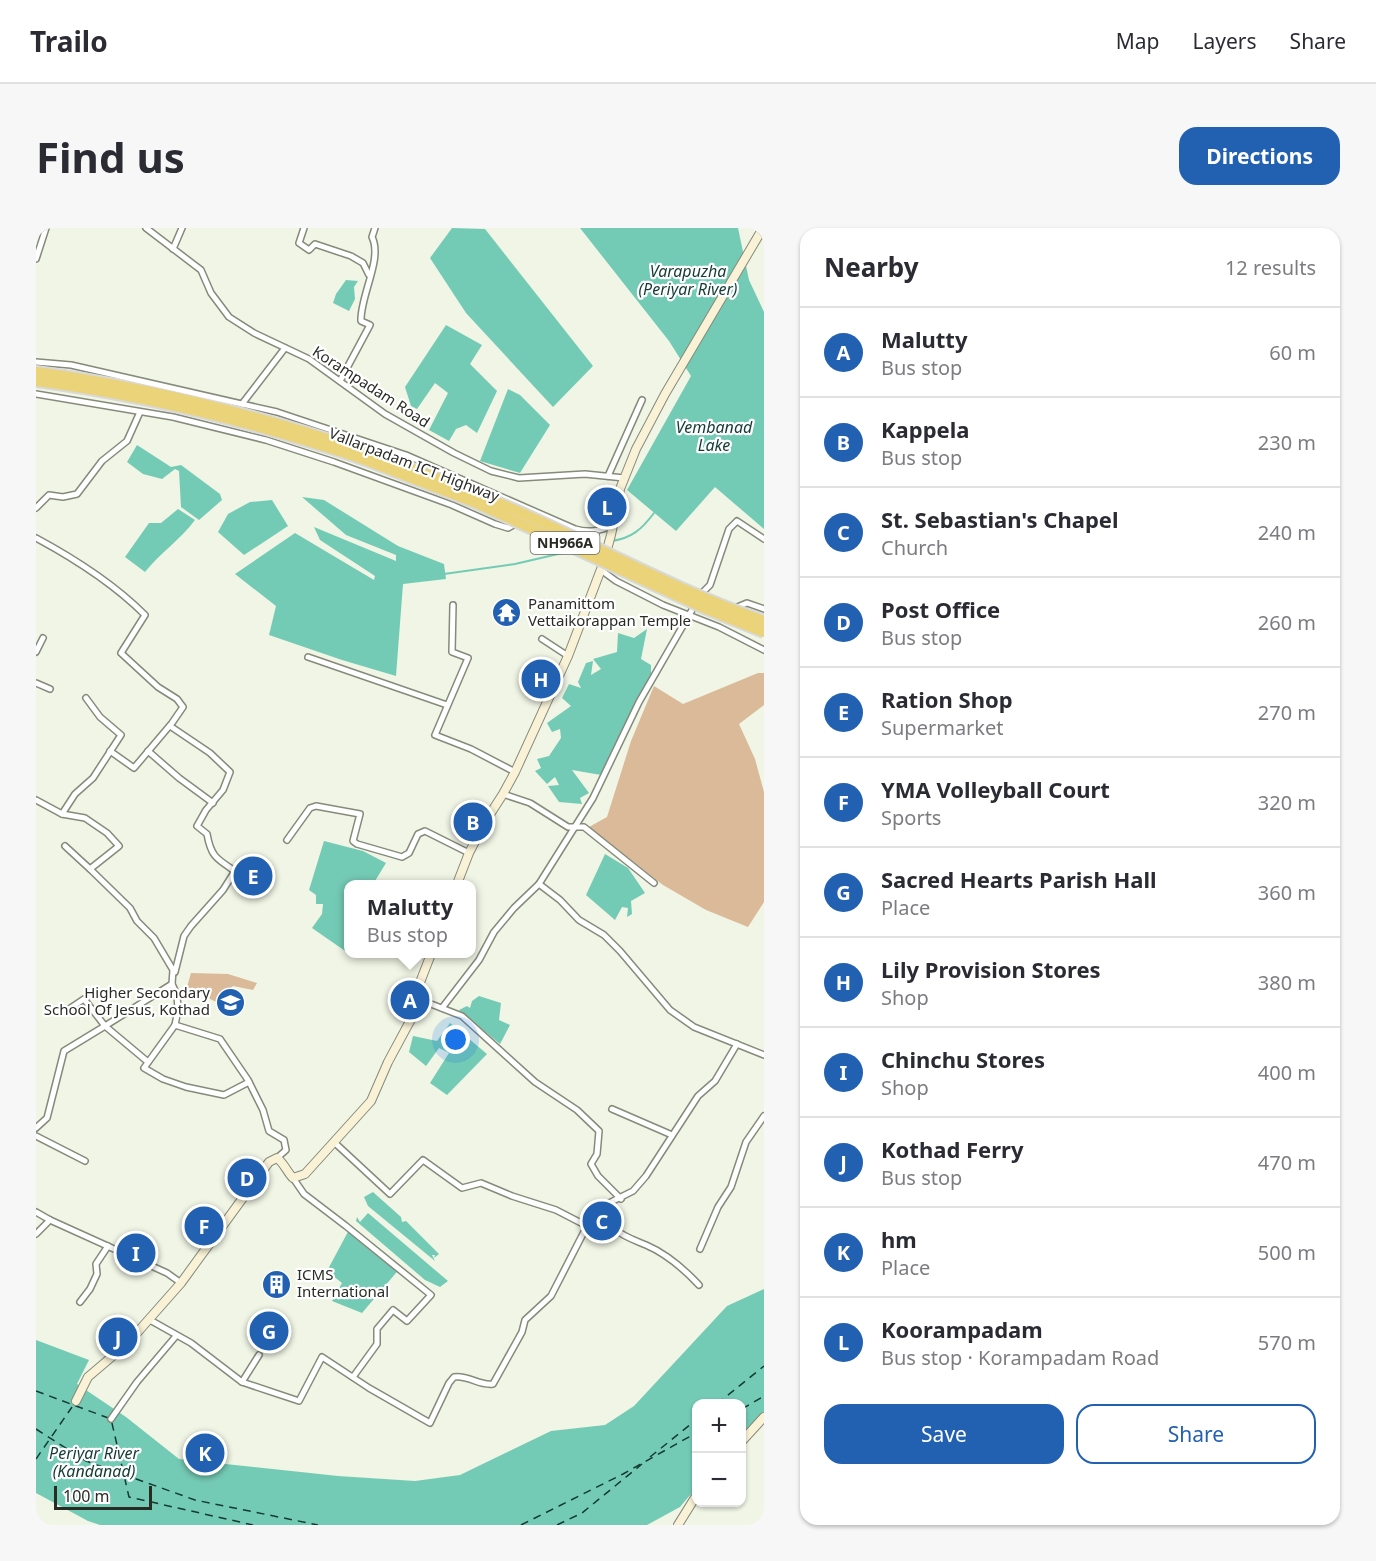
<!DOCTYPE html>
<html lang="en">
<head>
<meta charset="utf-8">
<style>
	:root { --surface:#fff; --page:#f7f7f7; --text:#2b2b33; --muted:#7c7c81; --line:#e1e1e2; --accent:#2260b1 }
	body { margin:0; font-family:"Noto Sans",sans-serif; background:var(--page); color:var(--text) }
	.controls { position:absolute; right:18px; bottom:18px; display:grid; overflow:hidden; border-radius:12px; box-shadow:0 2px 4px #0004 }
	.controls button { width:54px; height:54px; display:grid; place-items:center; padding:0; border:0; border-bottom:2px solid var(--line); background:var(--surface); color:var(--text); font:30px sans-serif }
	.scale { position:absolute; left:18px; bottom:15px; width:98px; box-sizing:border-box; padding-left:6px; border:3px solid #292b25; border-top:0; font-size:16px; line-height:21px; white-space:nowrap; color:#292b25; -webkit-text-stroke:4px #fff; paint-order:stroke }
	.you { position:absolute; left:420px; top:812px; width:21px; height:21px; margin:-15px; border:4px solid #fff; border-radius:50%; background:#1a73e8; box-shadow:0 0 0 9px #1a73e833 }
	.badge { display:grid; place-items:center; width:39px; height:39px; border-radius:50%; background:var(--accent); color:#fff; font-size:20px; font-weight:700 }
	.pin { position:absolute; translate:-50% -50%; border:3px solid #fff; box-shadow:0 2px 6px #0006 }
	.popup { position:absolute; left:308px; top:652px; width:132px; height:78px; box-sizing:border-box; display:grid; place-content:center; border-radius:12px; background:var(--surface); filter:drop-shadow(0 2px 4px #0005); font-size:20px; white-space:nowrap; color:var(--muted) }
	.popup b { font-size:22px; color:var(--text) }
	.popup::after { content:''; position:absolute; left:50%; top:100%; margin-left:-12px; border:12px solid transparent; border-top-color:var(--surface) }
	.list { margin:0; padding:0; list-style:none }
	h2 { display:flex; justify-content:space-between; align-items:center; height:78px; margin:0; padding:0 24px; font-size:26px }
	h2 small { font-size:20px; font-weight:400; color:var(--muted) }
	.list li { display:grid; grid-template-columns:39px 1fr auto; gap:18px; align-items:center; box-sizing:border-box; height:90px; padding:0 24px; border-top:2px solid var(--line) }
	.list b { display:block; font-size:22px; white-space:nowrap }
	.list p { margin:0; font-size:20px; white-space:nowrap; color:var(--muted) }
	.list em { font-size:20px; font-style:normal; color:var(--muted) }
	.actions { display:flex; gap:12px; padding:18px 24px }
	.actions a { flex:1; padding:14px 0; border:2px solid var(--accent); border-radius:18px; text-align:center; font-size:21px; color:var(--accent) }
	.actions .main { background:var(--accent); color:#fff }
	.map { position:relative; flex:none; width:728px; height:1297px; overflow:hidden; border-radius:18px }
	header { display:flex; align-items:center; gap:36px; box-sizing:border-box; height:84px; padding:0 30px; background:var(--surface); border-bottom:2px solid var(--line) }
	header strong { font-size:28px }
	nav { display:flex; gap:33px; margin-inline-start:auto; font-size:21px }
	.intro { display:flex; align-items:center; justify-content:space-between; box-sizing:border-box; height:144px; padding:0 36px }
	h1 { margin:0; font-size:42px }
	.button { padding:15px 27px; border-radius:18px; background:var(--accent); color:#fff; font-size:21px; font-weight:700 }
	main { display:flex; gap:36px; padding:0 36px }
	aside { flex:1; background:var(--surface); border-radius:18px; box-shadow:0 2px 4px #0004 }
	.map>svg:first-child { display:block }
	.green { fill:#daba99 }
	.water { fill:#74cbb5 }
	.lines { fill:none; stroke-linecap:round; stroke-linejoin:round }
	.stream { stroke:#74cbb5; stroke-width:2 }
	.ferry { stroke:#133b32; stroke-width:1.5; stroke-dasharray:8 6; stroke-linecap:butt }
	.street-casing { stroke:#858a7b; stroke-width:8 }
	.secondary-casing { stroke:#858a7b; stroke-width:10 }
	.highway-casing { stroke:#d8d9d8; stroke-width:14 }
	.street { stroke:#fff; stroke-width:5 }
	.secondary { stroke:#f9f2d7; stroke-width:8 }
	.highway { stroke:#ebd37a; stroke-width:10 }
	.highway-bridge-casing { stroke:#d8d9d8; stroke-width:14; stroke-linecap:butt }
	.highway-bridge { stroke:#ebd37a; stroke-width:10 }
	.labels { text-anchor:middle; stroke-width:4.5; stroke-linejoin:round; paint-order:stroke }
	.shield { fill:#fff; stroke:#696b66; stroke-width:1.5 }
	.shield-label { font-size:14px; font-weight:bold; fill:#292b25 }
	.street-label { font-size:15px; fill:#292b25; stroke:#fff }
	.poi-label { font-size:15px; fill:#292b25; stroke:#fff; text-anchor:start }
	.water-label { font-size:16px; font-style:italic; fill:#133b32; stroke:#fff }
</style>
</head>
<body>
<header>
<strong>Trailo</strong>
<nav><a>Map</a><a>Layers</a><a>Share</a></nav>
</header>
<div class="intro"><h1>Find us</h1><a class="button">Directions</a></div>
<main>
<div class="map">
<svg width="728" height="1297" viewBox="0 0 728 1297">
	<rect width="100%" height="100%" fill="#f0f5e5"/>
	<g class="green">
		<polygon points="722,445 728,445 728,477 703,496 719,531 728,564 728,674 712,699 670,682 627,657 553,599 571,589 595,513 618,458 647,476"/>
		<polygon points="155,745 192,746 221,755 217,762 197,758 180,774 151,759"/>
	</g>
	<g class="water">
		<polygon points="416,0 449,1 557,138 517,179 430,85 394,30"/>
		<polygon points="544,0 702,0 713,52 728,84 728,301 679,259 640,303 591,262 655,148 633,113"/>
		<polygon points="310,52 322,53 318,59 319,71 313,83 297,75 300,66"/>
		<polygon points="410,97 446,117 434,136 461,163 441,205 430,197 420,201 413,213 393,202 412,165 399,155 381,181 375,178 369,159"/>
		<polygon points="472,161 484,167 514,197 484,245 444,233"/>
		<polygon points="101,217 135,239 145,237 184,266 186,272 163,292 145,279 143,243 139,241 126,251 107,246 91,234"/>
		<polygon points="266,269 288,272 362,318 408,336 410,351 367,356 360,448 306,432 233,407 240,378 199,346 259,305 338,352 339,348 284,312 278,299 360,333 360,327 310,307"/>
		<polygon points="236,272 252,298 208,327 182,304 192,286 214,274"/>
		<path d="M 142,281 L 159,292 C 144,312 124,325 109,344 L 89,329 L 113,295 L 125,295 Z"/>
		<polygon points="611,401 605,431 615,437 615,450 565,547 536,542 553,565 544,570 546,576 523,574 512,558 523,557 519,549 511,556 499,543 505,540 501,531 513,528 525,510 524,501 516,504 511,495 535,478 526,470 533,456 545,460 542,454 550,435 557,433 555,447 565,441 557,431 581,424 582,405 598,410"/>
		<polygon points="288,613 327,623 350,635 339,653 345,656 312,656 312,725 276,700 286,686 287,676 280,676 280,667 273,662"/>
		<polygon points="569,626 592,640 609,665 595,673 596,686 591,689 592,680 586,679 579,692 550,667"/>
		<polygon points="443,768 465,775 463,792 474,797 464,816 423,782 431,778 434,780 436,773"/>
		<polygon points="414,795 451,826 411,867 394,855 413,825 403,820 390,838 373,824 377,808 401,813"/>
		<polygon points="337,964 365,989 366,994 370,993 403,1026 398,1030 399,1027 396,1027 399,1033 332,978 328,969"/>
		<polygon points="332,985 412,1053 404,1059 389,1052 320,993 321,989 324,994"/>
		<polygon points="314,1000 365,1039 326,1085 296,1073 306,1055 291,1043"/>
		<polygon points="728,1061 728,1184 706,1208 706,1176 660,1176 660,1260 644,1279 611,1297 64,1297 52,1293 0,1265 0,1112 53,1132 41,1156 90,1189 143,1231 302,1248 379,1253 424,1247 515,1203 569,1197 598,1178 691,1078"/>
	</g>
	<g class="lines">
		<g class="stream">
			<path d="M 576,313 C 596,310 606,301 618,285"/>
			<polyline points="408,346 479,336 535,323"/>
		</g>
		<g class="ferry">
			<polyline points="0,1163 75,1191 93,1269 217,1297"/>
			<polyline points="681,1176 728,1138"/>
			<polyline points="706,1181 728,1168"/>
			<polyline points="0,1201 50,1233 159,1272 282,1297"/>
			<polyline points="614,1229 660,1192"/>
			<polyline points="0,1231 36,1179"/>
			<polyline points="485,1297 587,1246 660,1205"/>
			<polyline points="521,1297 546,1285 606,1236"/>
		</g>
		<defs>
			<g id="street">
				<polyline points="110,0 165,42 175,65 193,89 218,105 273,131 349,186 418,225 455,243 483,250 549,246 588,250"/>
				<polyline points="268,0 263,15 273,22 279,16 315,28 327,35 333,47"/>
				<polyline points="137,21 146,0"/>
				<polyline points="0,31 10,0"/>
				<path d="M 0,134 L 35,137 L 241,184 L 370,227 L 539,301 C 553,305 564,303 577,297"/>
				<path d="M 304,153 L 334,97 L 325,93 C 324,68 347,31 336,9 L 339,0"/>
				<polyline points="0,166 137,189 230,212 298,234 416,277 459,296 472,300 481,295"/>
				<polyline points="206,176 249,120"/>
				<polyline points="572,248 606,172"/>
				<polyline points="0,280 13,267 27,269 41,266 66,233 91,213 104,184"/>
				<path d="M 0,310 C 39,331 78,356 109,387 L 85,425 L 122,459 L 141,471 L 147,479 L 136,495 L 98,540 L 74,523"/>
				<polyline points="565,342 580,353 627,377 683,399 728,422"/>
				<polyline points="664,367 674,357 693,301 701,293 728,311"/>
				<polyline points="417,377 416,424 432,430 399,507 435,521 479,544"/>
				<polyline points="699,380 711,375 728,381"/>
				<polyline points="506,411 532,428"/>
				<polyline points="0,424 7,410"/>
				<polyline points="272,429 411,477"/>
				<polyline points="0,455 14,461"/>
				<path d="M 134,498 L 174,525 L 194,544 L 187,562 L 170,582 L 161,598 L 171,606 C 175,629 181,631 199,643 L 187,662 L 155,698 L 148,708 L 139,744"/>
				<polyline points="112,523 143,550 177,575"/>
				<polyline points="467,566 494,575 532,599 548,599 618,655"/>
				<polyline points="0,572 26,586 49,590 71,605 83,618 54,641 94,680 101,693 118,710 137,742 136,756 141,767 142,782 139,797 184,811 212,852 227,882 233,903 248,912 250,922 241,930"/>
				<polyline points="26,586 39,566 57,550 85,507 64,489 50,470"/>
				<polyline points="251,612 274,580 280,578 324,586 317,613 321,616 366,629 373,625 382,606 389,603 433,625"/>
				<polyline points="29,618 54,641"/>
				<polyline points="503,656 557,570 603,474 660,375"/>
				<polyline points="382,771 426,788 499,854 541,882 563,903 561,926 555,936 562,948 585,971"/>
				<polyline points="406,780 443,732 458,704 478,680 503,656 524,672 543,692 568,707 584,723 634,782 658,799 728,827"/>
				<polyline points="33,781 48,771 69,798 136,756"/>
				<polyline points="139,797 108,840 127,851 150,859 188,867 213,854"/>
				<polyline points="576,881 636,907"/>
				<polyline points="0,900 11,890 28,823 69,798 112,834"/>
				<polyline points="0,908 49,933"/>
				<path d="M 299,915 L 354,966 L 387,932 L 426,960 L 445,955 L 476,968 L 520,982 L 551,998 L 575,1004 L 577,1000 C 588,1009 598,1012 610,1017 C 631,1026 648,1041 663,1057"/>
				<polyline points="257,950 268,966 310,998 395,1067 371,1093 357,1082 341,1101 341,1116 317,1149"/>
				<polyline points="0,984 14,992 131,1045 145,1055"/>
				<polyline points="0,1006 14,992"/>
				<polyline points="664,1021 682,979 695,959 710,914 728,888"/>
				<polyline points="44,1074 54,1061 61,1046 60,1036 72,1018"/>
				<path d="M 114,1092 L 155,1115 L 206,1154 L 263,1173 L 286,1129 L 333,1160 L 394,1195 L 413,1155 L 418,1149 C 433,1147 443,1158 457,1156 L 486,1104 L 489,1092 L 515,1068 L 551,998 L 567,978 L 597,963 L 610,948 L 662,868 L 679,853 L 701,816"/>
				<polyline points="206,1154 223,1127"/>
				<polyline points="75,1191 101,1154 140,1108"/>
			</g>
			<g id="secondary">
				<polyline points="421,656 433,625 449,594 467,566 479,544 532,428 567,336 575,307 584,261 600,221 629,166 727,0"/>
				<path d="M 40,1173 L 52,1149 L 92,1115 L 145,1055 L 233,934 L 241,930 C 248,935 251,944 257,950 L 269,946 L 335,873 L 352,834 L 380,782 L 383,757 L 395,726"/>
				<polyline points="706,1213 728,1189"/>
				<polyline points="642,1297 660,1268"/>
			</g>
			<g id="highway">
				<path d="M 0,144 C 112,159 221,187 328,223"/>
				<path d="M 0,153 C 111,168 221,195 327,231"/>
			</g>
		</defs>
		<use href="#street" class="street-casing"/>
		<use href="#secondary" class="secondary-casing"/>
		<use href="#highway" class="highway-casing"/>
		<use href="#street" class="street"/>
		<use href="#secondary" class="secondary"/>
		<use href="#highway" class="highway"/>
		<defs>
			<g id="highway-bridge">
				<path d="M 328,223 C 378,241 428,260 477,281 C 561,318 641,363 728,393"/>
				<polyline points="327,231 438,274 668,380 728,404"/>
			</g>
		</defs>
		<use href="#highway-bridge" class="highway-bridge-casing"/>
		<use href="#highway-bridge" class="highway-bridge"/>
	</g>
	<defs>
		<symbol id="temple-disc" viewBox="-11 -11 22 22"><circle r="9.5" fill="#2260b1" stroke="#fff"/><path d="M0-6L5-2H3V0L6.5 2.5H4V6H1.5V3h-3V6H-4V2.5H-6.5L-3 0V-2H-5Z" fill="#fff"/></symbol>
		<symbol id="school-disc" viewBox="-11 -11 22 22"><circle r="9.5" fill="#2260b1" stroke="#fff"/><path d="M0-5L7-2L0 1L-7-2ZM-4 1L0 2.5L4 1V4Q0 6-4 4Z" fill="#fff"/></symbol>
		<symbol id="building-disc" viewBox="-11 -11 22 22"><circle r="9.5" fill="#2260b1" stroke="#fff"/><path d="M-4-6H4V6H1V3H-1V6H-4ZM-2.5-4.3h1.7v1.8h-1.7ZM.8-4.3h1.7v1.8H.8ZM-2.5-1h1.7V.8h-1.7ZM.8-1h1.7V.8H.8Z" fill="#fff"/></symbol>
	</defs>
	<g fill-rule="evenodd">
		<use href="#temple-disc" x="454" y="368" width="33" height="33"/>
		<use href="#school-disc" x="178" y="758" width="33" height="33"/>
		<use href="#building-disc" x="224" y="1040" width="33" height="33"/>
	</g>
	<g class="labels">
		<rect class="shield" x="494.5" y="304" width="69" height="22" rx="4.5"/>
		<g class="shield-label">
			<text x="529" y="320">NH966A</text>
		</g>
		<g class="street-label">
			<text transform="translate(335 159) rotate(33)" y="5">Korampadam Road</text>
			<text transform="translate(378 237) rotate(21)" y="5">Vallarpadam ICT Highway</text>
		</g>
		<g class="poi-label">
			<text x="492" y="381">Panamittom<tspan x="492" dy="17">Vettaikorappan Temple</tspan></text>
			<text x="174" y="770" text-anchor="end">Higher Secondary<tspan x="174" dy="17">School Of Jesus, Kothad</tspan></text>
			<text x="261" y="1052">ICMS<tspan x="261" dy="17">International</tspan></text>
		</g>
		<g class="water-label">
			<text x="652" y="49">Varapuzha<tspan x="652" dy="18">(Periyar River)</tspan></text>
			<text x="678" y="205">Vembanad<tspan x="678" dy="18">Lake</tspan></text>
			<text x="58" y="1231">Periyar River<tspan x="58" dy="18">(Kandanad)</tspan></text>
		</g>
	</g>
</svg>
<div class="controls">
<button>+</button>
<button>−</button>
</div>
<div class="scale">100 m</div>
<div class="you"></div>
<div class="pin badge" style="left:374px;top:772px">A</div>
<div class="popup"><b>Malutty</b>Bus stop</div>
<div class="pin badge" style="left:437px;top:594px">B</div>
<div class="pin badge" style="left:566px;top:993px">C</div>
<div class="pin badge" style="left:211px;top:950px">D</div>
<div class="pin badge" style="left:217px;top:648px">E</div>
<div class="pin badge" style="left:168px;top:998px">F</div>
<div class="pin badge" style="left:233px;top:1103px">G</div>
<div class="pin badge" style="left:505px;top:451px">H</div>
<div class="pin badge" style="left:100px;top:1025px">I</div>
<div class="pin badge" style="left:82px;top:1109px">J</div>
<div class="pin badge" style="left:169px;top:1225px">K</div>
<div class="pin badge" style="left:571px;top:279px">L</div>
</div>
<aside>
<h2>Nearby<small>12 results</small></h2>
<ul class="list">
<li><span class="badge">A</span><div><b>Malutty</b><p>Bus stop</p></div><em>60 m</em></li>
<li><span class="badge">B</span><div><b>Kappela</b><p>Bus stop</p></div><em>230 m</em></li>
<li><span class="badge">C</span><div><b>St. Sebastian's Chapel</b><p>Church</p></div><em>240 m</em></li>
<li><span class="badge">D</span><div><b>Post Office</b><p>Bus stop</p></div><em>260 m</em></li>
<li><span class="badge">E</span><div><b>Ration Shop</b><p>Supermarket</p></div><em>270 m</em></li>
<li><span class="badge">F</span><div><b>YMA Volleyball Court</b><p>Sports</p></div><em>320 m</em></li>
<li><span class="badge">G</span><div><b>Sacred Hearts Parish Hall</b><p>Place</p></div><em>360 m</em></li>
<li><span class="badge">H</span><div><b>Lily Provision Stores</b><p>Shop</p></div><em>380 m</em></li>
<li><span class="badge">I</span><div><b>Chinchu Stores</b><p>Shop</p></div><em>400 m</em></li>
<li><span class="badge">J</span><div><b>Kothad Ferry</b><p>Bus stop</p></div><em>470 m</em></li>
<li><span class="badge">K</span><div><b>hm</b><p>Place</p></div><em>500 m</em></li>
<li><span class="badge">L</span><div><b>Koorampadam</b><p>Bus stop · Korampadam Road</p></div><em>570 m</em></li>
</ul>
<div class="actions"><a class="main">Save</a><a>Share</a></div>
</aside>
</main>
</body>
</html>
